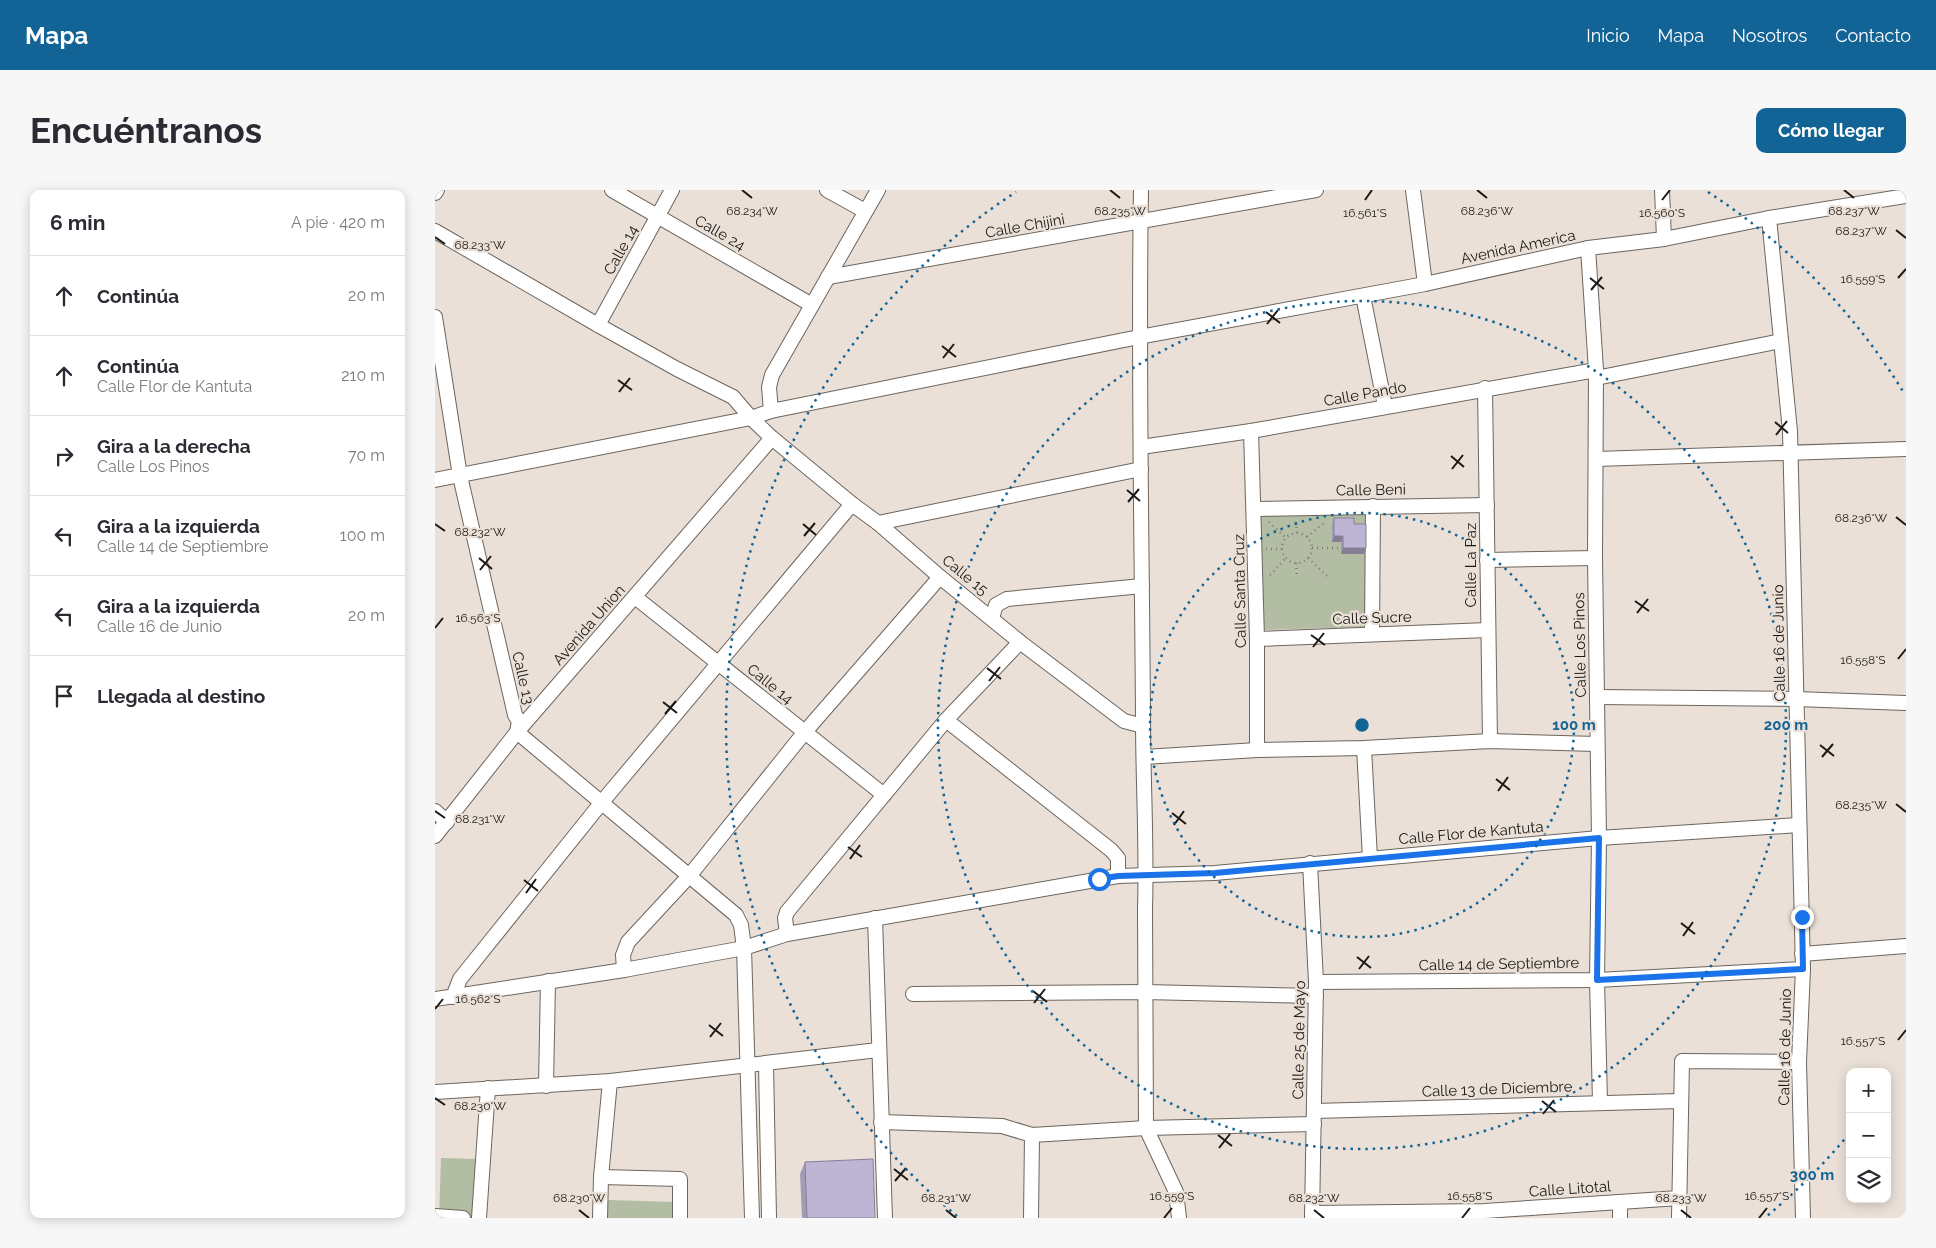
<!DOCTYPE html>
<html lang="es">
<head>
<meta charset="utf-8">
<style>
	:root { --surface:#fff; --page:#f7f7f7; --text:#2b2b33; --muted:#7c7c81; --line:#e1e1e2; --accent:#136496 }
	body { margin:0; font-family:Raleway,sans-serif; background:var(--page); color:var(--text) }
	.controls { position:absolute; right:15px; bottom:15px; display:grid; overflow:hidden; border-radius:10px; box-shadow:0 2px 12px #0003 }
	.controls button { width:45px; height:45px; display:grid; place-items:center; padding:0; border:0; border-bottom:1px solid var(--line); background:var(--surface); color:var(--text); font:25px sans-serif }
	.stop { position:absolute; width:15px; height:15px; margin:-11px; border:4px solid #1a73e8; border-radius:50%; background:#fff }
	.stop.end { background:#1a73e8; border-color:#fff; box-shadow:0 1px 5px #0008 }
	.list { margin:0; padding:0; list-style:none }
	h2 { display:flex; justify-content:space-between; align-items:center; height:65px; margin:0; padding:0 20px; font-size:21px }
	h2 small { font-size:16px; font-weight:400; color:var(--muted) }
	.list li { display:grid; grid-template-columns:32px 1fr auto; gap:15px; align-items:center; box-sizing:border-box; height:80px; padding:0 20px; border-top:1px solid var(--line) }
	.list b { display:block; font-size:19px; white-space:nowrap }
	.list p { margin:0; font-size:16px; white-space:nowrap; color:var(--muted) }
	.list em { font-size:16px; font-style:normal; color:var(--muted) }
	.icon { flex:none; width:28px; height:28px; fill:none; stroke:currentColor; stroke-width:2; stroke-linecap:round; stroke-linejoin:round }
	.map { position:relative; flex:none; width:1471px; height:1028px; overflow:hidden; border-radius:10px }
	header { display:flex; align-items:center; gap:30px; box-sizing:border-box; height:70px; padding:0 25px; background:var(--accent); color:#fff }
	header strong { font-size:24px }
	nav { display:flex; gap:28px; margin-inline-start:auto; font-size:18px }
	.intro { display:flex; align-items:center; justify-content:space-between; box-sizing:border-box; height:120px; padding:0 30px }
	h1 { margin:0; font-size:35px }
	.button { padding:12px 22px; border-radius:10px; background:var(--accent); color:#fff; font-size:18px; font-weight:700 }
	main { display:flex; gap:30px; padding:0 30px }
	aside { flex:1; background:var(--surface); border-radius:10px; box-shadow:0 2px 12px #0003 }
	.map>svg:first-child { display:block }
	.green { fill:#b2bda3 }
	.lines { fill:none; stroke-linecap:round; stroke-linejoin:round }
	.street-casing { stroke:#6d655d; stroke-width:16 }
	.path { stroke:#837d77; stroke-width:2.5; stroke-dasharray:1 4; stroke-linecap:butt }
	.street { stroke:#fff; stroke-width:14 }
	.wall { fill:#a39cb6 }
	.shaded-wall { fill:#857f94 }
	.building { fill:#beb5d4; stroke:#857f94 }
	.route { stroke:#1a73e8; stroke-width:6 }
	.ticks { fill:none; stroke:#1b1815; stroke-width:2 }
	.ring { fill:none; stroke:#136496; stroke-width:2.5; stroke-dasharray:2.5 5 }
	.labels { text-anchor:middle; stroke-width:4.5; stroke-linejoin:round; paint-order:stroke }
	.street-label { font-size:15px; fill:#1b1815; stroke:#eae0d7 }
	.ticks-label { font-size:12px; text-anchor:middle; fill:#1b1815; stroke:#eae0d7; stroke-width:4.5; stroke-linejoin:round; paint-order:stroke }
	.centre { fill:#136496; stroke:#eae0d7; stroke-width:2.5 }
	.ring-label { font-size:15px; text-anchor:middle; font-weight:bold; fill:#136496; stroke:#eae0d7; stroke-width:4.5; stroke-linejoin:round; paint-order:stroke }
</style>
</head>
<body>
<header>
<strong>Mapa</strong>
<nav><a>Inicio</a><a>Mapa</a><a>Nosotros</a><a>Contacto</a></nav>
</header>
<div class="intro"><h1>Encuéntranos</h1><a class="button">Cómo llegar</a></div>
<main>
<aside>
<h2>6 min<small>A pie · 420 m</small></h2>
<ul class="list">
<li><svg class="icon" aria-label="ahead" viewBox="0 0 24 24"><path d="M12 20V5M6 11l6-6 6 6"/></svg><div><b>Continúa</b></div><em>20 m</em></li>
<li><svg class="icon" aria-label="ahead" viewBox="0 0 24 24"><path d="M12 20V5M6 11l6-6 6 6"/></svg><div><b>Continúa</b><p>Calle Flor de Kantuta</p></div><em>210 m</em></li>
<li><svg class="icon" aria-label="right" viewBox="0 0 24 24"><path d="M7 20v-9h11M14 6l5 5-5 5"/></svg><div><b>Gira a la derecha</b><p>Calle Los Pinos</p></div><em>70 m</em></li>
<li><svg class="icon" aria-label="left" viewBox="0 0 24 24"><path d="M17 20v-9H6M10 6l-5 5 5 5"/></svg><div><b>Gira a la izquierda</b><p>Calle 14 de Septiembre</p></div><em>100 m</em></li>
<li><svg class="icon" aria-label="left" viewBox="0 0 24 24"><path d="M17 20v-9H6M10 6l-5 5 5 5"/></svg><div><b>Gira a la izquierda</b><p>Calle 16 de Junio</p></div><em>20 m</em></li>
<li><svg class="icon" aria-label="arrive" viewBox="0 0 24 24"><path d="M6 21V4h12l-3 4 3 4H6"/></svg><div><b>Llegada al destino</b></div></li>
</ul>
</aside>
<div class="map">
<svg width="1471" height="1028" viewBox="0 0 1471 1028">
	<rect width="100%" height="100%" fill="#eae0d7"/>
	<g class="green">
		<polygon points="826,325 931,325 930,437 828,440"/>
		<polygon points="6,968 41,969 39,1028 4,1028"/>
		<polygon points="173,1010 241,1012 241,1028 173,1028"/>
	</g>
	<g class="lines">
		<defs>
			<g id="street">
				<polyline points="177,0 377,115"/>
				<polyline points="392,0 430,21"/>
				<path d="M 706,0 C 703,176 707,353 708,529 C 708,592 712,655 710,718 L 711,938 L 741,1002 L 744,1028"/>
				<polyline points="978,0 990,94"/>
				<polyline points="1227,0 1229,49"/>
				<polyline points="0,3 2,0"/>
				<polyline points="1334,28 1355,241 1368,779 1364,872 1368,1028"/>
				<polyline points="0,41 163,135 242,179 298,207 316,228 0,290"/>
				<polyline points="1153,58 1161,180 1160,368 1164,648 1162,790 1165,912"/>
				<polyline points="393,87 881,0"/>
				<polyline points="928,106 950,216"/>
				<polyline points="0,127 25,286 80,525 84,531 82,542 301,725 306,735 309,758 317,1028"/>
				<polyline points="163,135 237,0"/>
				<polyline points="1161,188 1346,151"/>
				<polyline points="1050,198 1055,551"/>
				<polyline points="336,221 334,197 337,185 443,0"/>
				<polyline points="816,241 822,449 822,560"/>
				<polyline points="706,257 816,241 1161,180"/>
				<polyline points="1161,269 1471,259"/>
				<polyline points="819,319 1052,315"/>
				<polyline points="443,333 706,279"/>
				<polyline points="1052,370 1160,368"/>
				<polyline points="200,407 449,605"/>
				<polyline points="557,428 561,415 572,409 707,396"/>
				<polyline points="937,444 938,316"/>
				<polyline points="822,449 1053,440"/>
				<polyline points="1162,507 1361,509 1471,513"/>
				<polyline points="511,530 676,660 683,668 683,686"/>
				<polyline points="708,536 689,531 585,452 505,387 443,333 417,314 337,248 316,228 336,221 704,147 990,94 1153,58 1229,49 1334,28 1471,6"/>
				<polyline points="929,558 935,668"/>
				<polyline points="709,567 822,560 929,558 1055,551 1162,554"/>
				<polyline points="0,621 12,632"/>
				<polyline points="0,646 82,542 337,248"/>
				<polyline points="875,673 881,792 877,1028"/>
				<polyline points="440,728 450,1028"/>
				<polyline points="352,744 350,728 352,722 511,530 585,452"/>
				<polyline points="1367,764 1471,756"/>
				<polyline points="189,780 188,765 193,752 255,685 369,543 505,387"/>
				<polyline points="881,792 1162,790 1368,779"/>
				<polyline points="478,804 710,802 881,806"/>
				<polyline points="18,807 25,789 167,612 417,314"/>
				<polyline points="0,809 189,780 309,758 352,744 683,686 780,683 1164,648 1364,635"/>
				<polyline points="331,874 334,1028"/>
				<polyline points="111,896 113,791"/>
				<polyline points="0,902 175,891 443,860"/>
				<polyline points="879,921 1245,911"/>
				<polyline points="446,932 567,936 597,945 711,938 879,934"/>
				<polyline points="166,987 245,989 245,1028"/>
				<polyline points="1185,1012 1185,1028"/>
				<polyline points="877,1023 1050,1021 1244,1008"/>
				<polyline points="0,1026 28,1028"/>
				<polyline points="44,1028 53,898"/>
				<polyline points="165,1028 166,987 175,891"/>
				<polyline points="596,1028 597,945"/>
				<polyline points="1244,1028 1247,871 1364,872"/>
			</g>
		</defs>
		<use href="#street" class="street-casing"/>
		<g class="path">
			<polyline points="834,332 851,348"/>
			<polyline points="861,332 862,343"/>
			<circle cx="862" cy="358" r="15"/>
			<polyline points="872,347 890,332"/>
			<polyline points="877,358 903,358"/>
			<polyline points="831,359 847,359"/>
			<polyline points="873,368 894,388"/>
			<polyline points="861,373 862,388"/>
			<polyline points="835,385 851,368"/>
		</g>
		<use href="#street" class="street"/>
	</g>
	<g class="wall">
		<polygon points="899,328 919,334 931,358 929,364 906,364 906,352 897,352 897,334"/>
		<polygon points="370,972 440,1028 367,1028 365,984"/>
	</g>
	<g class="shaded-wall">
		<polygon points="899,346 908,346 906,352 897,352"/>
		<polygon points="908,358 931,358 929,364 906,364"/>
	</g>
	<g class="building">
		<polygon points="899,328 919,328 919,334 931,334 931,358 908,358 908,346 899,346"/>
		<polygon points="438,969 440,1028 372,1028 370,972"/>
	</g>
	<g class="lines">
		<polyline class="route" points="664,689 683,686 780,683 1164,648 1162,790 1368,779 1367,727"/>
	</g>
	<path class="ticks" d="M 307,0 L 317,8M 675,0 L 685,8M 1042,0 L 1052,8M 1409,0 L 1419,8M 930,10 L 937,0M 1227,10 L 1235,0M 1461,40 L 1471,48M 0,47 L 10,54M 1155,88 L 1169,99M 1463,88 L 1471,79M 1156,100 L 1167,87M 831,122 L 845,133M 832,134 L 843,120M 507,156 L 521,167M 508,168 L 519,154M 183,190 L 197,200M 184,202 L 195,188M 1340,232 L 1353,243M 1341,245 L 1352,231M 1016,266 L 1029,277M 1017,279 L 1028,265M 692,300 L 705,311M 693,312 L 704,299M 1461,327 L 1471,335M 0,334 L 10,341M 368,334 L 381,345M 369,346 L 380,333M 44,368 L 57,379M 45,380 L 56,366M 1200,411 L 1214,421M 1202,423 L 1213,409M 0,438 L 8,428M 876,445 L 890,455M 878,457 L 889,443M 1463,469 L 1471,459M 552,478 L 566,489M 554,491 L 565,477M 228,512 L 242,523M 230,524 L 241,511M 1385,555 L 1399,566M 1387,567 L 1398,554M 1061,589 L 1075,600M 1063,601 L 1073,587M 1461,614 L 1471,622M 0,621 L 10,628M 737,623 L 751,634M 739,635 L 749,621M 413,657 L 427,667M 415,669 L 425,655M 89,690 L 103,701M 91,703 L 101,689M 1246,733 L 1260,744M 1248,746 L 1258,732M 922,767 L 936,778M 924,779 L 934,766M 598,801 L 612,812M 599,813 L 610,799M 0,819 L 8,809M 274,835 L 288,846M 275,847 L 286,833M 1463,850 L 1471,840M 0,908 L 10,915M 1107,911 L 1121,922M 1108,924 L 1119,910M 783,945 L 797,956M 784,958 L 795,944M 459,979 L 473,990M 460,991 L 471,978M 144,1020 L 154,1028M 511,1020 L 521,1028M 879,1020 L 889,1028M 1246,1020 L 1256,1028M 729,1028 L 737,1018M 1027,1028 L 1035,1018M 1324,1028 L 1332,1018"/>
	<g class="ring">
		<circle cx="927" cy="535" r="212"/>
		<circle cx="927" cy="535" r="424"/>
		<path d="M1414 944A636 636 0 0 1 1332 1026M522 1026A636 636 0 0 1 581 2M1273 2A636 636 0 0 1 1469 203"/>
	</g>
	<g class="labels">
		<g class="street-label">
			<text transform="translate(590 36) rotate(-10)" y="5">Calle Chijini</text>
			<text transform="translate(285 43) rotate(30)" y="5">Calle 24</text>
			<text transform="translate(1083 57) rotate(-12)" y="5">Avenida America</text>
			<text transform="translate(186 60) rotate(-61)" y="5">Calle 14</text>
			<text transform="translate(930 204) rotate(-10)" y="5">Calle Pando</text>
			<text transform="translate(936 300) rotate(-1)" y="5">Calle Beni</text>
			<text transform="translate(1036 375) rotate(-90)" y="5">Calle La Paz</text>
			<text transform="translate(530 385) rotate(39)" y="5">Calle 15</text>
			<text transform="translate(805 401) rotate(-91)" y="5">Calle Santa Cruz</text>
			<text transform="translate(937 428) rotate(-2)" y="5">Calle Sucre</text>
			<text transform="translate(154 435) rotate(-49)" y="5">Avenida Union</text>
			<text transform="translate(1344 453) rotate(-91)" y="5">Calle 16 de Junio</text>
			<text transform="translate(1145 455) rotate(-91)" y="5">Calle Los Pinos</text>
			<text transform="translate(88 488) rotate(77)" y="5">Calle 13</text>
			<text transform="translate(335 494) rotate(39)" y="5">Calle 14</text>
			<text transform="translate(1036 643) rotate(-5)" y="5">Calle Flor de Kantuta</text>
			<text transform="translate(1064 774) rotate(-1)" y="5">Calle 14 de Septiembre</text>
			<text transform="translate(864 850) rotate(-89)" y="5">Calle 25 de Mayo</text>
			<text transform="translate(1350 857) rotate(-89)" y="5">Calle 16 de Junio</text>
			<text transform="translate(1062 899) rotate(-2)" y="5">Calle 13 de Diciembre</text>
			<text transform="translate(1135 999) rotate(-4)" y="5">Calle Litotal</text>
		</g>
	</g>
	<g class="ticks-label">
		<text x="317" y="25">68.234°W</text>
		<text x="685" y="25">68.235°W</text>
		<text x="1052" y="25">68.236°W</text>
		<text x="1419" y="25">68.237°W</text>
		<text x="930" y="27">16.561°S</text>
		<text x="1227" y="27">16.560°S</text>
		<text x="1426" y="45">68.237°W</text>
		<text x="45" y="59">68.233°W</text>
		<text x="1428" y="93">16.559°S</text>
		<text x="1426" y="332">68.236°W</text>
		<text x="45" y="346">68.232°W</text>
		<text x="43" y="432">16.563°S</text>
		<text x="1428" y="474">16.558°S</text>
		<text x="1426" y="619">68.235°W</text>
		<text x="45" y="633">68.231°W</text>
		<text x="43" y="813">16.562°S</text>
		<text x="1428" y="855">16.557°S</text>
		<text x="45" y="920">68.230°W</text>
		<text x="737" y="1010">16.559°S</text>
		<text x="1035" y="1010">16.558°S</text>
		<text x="1332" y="1010">16.557°S</text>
		<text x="144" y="1012">68.230°W</text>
		<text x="511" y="1012">68.231°W</text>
		<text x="879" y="1012">68.232°W</text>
		<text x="1246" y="1012">68.233°W</text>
	</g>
	<circle cx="927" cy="535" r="8" class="centre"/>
	<g class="ring-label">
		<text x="1139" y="540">100 m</text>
		<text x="1351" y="540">200 m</text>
		<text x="1377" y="990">300 m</text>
	</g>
</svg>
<div class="controls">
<button>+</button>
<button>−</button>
<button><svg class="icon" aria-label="layers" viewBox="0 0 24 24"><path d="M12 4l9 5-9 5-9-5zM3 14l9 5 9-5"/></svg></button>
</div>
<div class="stop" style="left:664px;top:689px"></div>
<div class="stop end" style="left:1367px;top:727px"></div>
</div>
</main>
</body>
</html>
